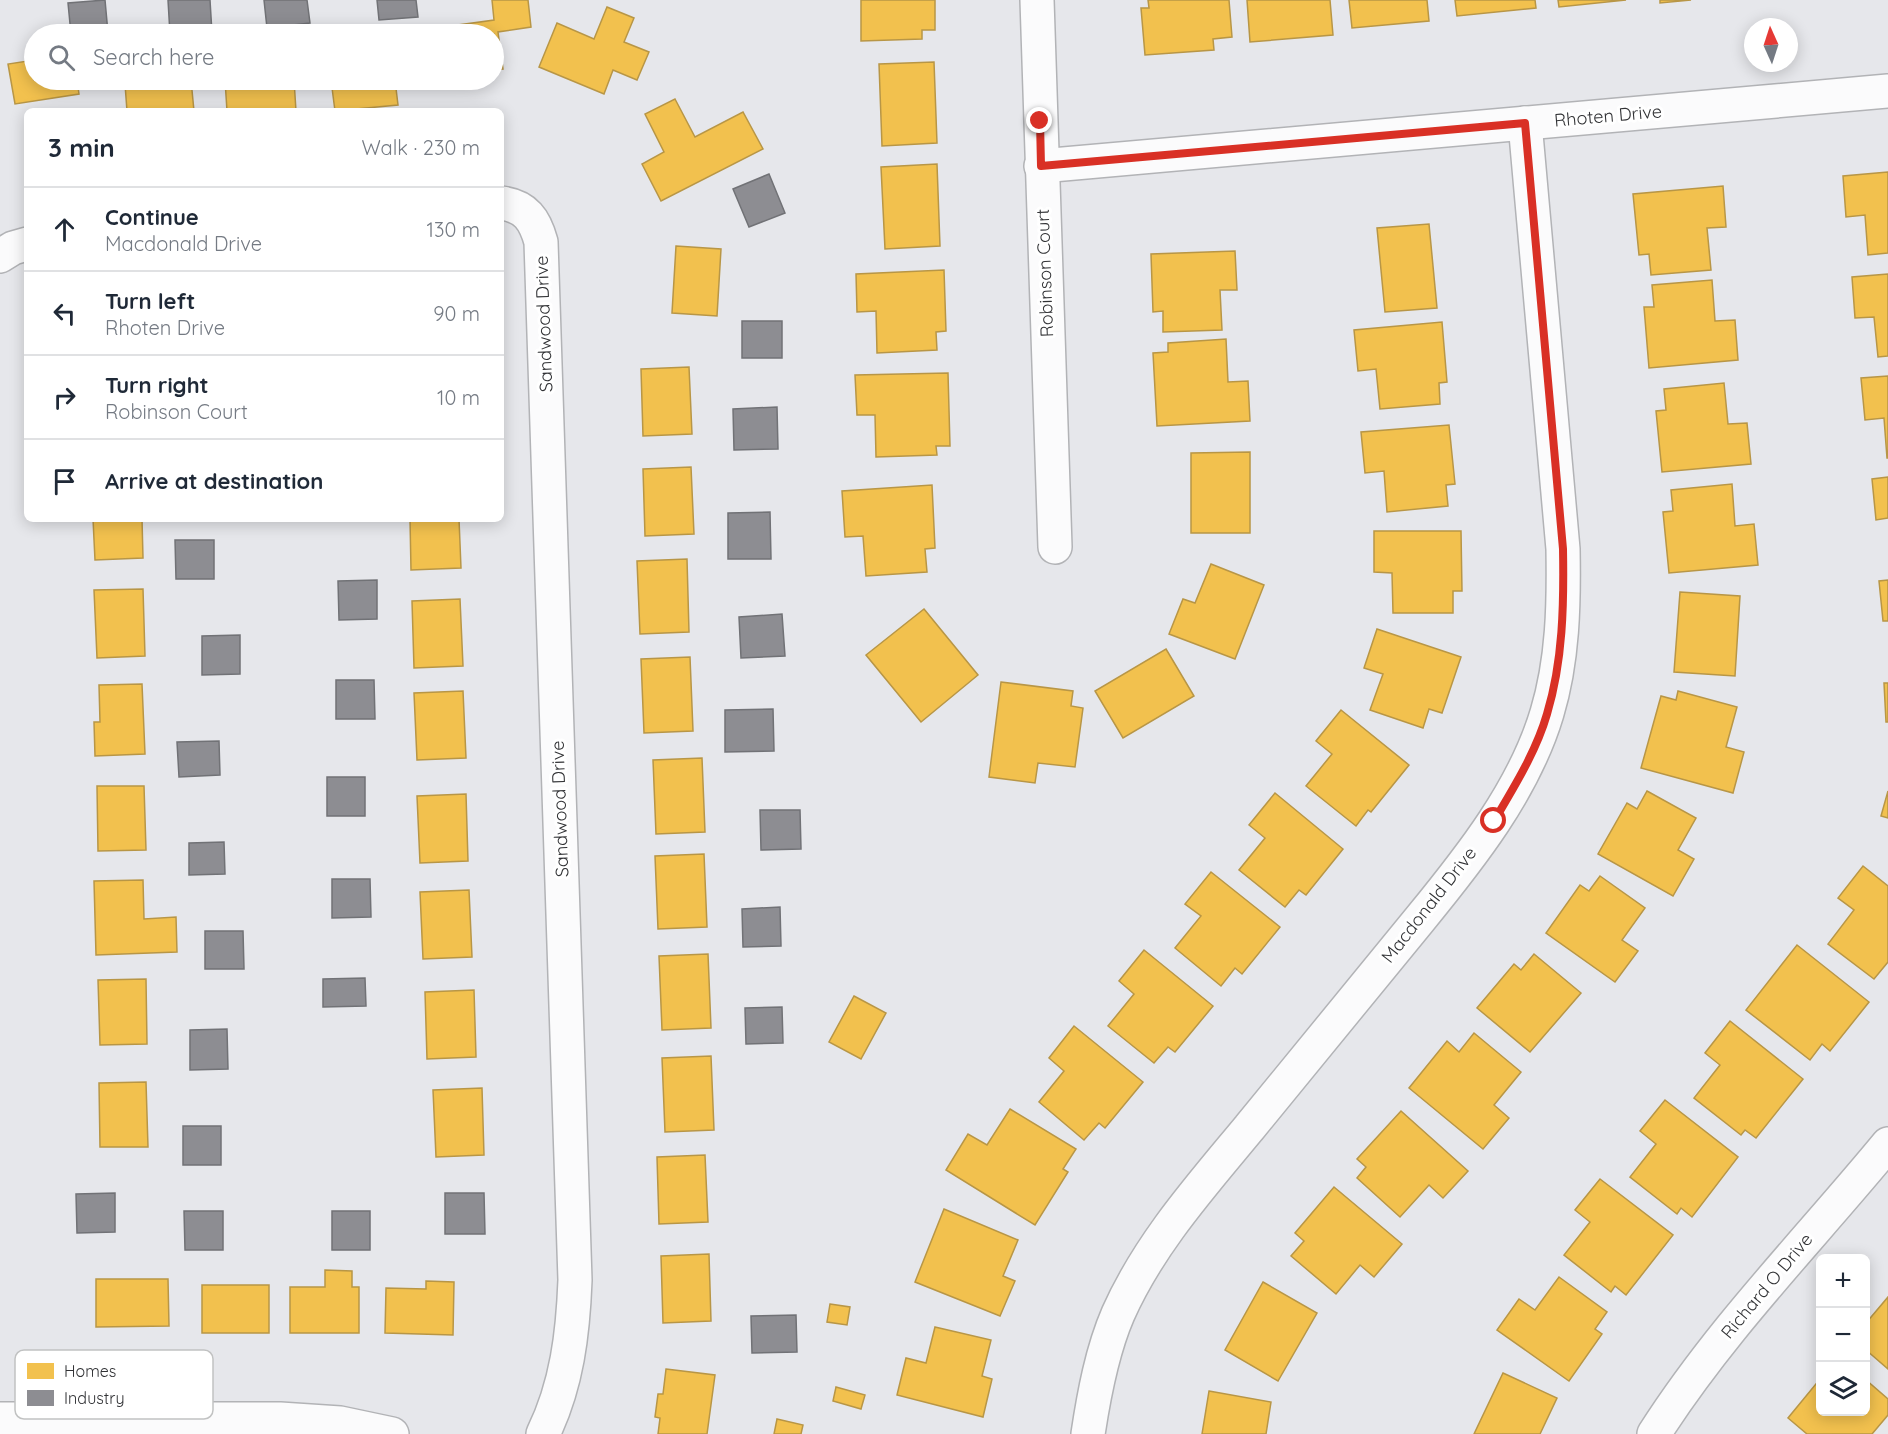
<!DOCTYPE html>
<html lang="en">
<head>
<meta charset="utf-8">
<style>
	:root { --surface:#fff; --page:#f6f6f7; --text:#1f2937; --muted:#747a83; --line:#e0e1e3 }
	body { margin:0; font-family:Quicksand,sans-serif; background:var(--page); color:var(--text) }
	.controls { position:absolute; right:18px; bottom:18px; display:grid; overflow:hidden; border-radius:9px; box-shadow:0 3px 15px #0003 }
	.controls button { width:54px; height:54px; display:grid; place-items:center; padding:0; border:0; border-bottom:2px solid var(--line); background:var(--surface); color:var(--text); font:30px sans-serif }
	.compass { position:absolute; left:1744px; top:18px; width:54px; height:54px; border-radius:50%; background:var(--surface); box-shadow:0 3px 15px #0003; rotate:357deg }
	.stop { position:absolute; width:18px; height:18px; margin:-14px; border:4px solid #d93025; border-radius:50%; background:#fff }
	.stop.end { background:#d93025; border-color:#fff; box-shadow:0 2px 6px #0008 }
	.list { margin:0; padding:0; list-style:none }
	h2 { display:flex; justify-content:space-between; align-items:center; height:78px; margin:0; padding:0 24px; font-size:26px }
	h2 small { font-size:20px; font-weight:400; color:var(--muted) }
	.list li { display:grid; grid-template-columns:39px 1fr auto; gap:18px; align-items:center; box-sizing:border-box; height:84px; padding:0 24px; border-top:2px solid var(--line) }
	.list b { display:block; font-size:22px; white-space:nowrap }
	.list p { margin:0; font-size:20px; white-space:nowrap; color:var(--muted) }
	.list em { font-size:20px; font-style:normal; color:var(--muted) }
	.icon { flex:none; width:33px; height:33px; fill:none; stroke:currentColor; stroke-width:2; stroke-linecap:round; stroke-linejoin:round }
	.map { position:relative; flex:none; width:1888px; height:1434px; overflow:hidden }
	.search { position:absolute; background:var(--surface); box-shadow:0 3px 15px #0003; left:24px; top:24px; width:480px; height:66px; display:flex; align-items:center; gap:15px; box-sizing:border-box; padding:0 21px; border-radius:33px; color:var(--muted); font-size:22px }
	.panel { position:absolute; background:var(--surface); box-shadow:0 3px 15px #0003; left:24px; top:108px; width:480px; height:414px; border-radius:9px }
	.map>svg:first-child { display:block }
	.homes { fill:#f2c14e; stroke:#b89646; stroke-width:1.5 }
	.industry { fill:#8d8d92; stroke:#717276; stroke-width:1.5 }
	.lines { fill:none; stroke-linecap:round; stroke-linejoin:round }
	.minor-casing { stroke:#b2b3b6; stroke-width:36 }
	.minor { stroke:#fbfbfc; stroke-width:33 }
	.route { stroke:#d93025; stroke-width:8 }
	.labels { text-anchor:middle; stroke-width:6; stroke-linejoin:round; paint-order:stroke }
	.street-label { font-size:18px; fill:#313235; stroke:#fff }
	.key { fill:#fff; stroke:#c1c2c2; stroke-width:1.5 }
	.key-label { font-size:16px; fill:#313235 }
</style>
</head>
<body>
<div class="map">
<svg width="1888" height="1434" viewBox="0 0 1888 1434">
	<rect width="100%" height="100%" fill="#e6e7eb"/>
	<g class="homes">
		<polygon points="492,0 528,0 531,27 498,32 503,69 494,70 494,34 429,34 429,29 494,20"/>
		<polygon points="861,0 935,0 935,30 922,30 922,39 861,41"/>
		<polygon points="1148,0 1229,0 1232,37 1213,39 1214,50 1145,55 1141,8 1149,8"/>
		<polygon points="1247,0 1330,0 1333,35 1250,42"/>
		<polygon points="1349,0 1427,0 1429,21 1352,28"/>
		<polygon points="1455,0 1535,0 1536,8 1457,16"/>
		<polygon points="1558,0 1626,0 1559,7"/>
		<polygon points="1660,0 1691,0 1660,3"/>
		<polygon points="607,7 634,18 624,42 649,52 637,80 613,70 604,94 539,67 557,23 594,39"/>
		<polygon points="34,60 34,80 77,80 79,94 15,104 8,64"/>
		<polygon points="934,62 937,143 882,146 879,64"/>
		<polygon points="158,80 191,80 194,111 127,111 125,84"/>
		<polygon points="225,80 294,80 296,111 227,111"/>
		<polygon points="331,80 395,80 398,105 335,111"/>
		<polygon points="675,99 695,137 743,112 763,149 661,201 642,164 664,152 645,114"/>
		<polygon points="937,164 940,246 885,249 881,167"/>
		<polygon points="1888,172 1888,253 1868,255 1865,215 1846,217 1843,176"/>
		<polygon points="1723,186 1726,227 1707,228 1711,270 1651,275 1649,254 1639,255 1633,194"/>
		<polygon points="1429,224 1437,308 1385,312 1377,228"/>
		<polygon points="676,246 721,249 717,316 672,313"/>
		<polygon points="1235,251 1237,290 1220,290 1222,330 1163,332 1163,311 1153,312 1151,254"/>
		<polygon points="944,270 946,331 936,332 937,350 877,353 876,311 857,312 856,274"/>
		<polygon points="1888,274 1888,356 1878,357 1874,317 1855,318 1852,277"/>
		<polygon points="1712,280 1715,321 1735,320 1738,360 1649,368 1644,307 1654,307 1652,285"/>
		<polygon points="1442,322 1447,382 1439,383 1440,404 1380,409 1376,369 1358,371 1354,330"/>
		<polygon points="1226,339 1228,382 1248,381 1250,421 1157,426 1153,353 1168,352 1168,343"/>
		<polygon points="689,367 692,434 643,436 641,369"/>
		<polygon points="948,373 950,446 936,446 937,455 876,457 875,415 857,415 855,375"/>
		<polygon points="1888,376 1888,458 1887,458 1884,418 1865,420 1861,378"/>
		<polygon points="1724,383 1728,424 1747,423 1751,464 1662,472 1656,411 1666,410 1664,389"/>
		<polygon points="1449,425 1455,484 1446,485 1448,506 1387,512 1384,471 1365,473 1361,432"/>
		<polygon points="1250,452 1250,533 1191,533 1191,453"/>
		<polygon points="691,467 694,534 645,536 643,469"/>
		<polygon points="1888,477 1888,518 1876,520 1872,479"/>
		<polygon points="1732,484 1735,526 1754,524 1758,565 1669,573 1663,512 1673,511 1671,490"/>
		<polygon points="932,485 935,548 925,549 927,572 866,576 863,536 845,537 842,491"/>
		<polygon points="93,519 142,519 143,558 95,560"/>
		<polygon points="410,519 459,519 461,568 411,570"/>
		<polygon points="1374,531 1461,531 1462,591 1453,591 1453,613 1393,613 1392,573 1374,572"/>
		<polygon points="687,559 689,632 640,634 637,561"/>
		<polygon points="1211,564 1264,585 1235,659 1169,634 1183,599 1195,603"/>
		<polygon points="1888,580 1888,621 1883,621 1879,581"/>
		<polygon points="143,589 145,656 97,658 94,590"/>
		<polygon points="1680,592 1740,596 1735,676 1674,672"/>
		<polygon points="460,599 463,666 414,668 412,601"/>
		<polygon points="924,609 978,675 921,722 866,655"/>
		<polygon points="1377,629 1461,657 1442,713 1429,709 1423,728 1370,710 1383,674 1364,668"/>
		<polygon points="1166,649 1194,696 1123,738 1095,691"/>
		<polygon points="690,657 693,731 644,733 641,659"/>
		<polygon points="1001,682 1073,691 1071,706 1083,708 1075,767 1038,763 1035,783 989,777"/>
		<polygon points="1884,683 1888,683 1888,722 1886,722"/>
		<polygon points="142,684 145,754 95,756 94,722 100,722 99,685"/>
		<polygon points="463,691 466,758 417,760 414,693"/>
		<polygon points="1678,691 1737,707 1726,747 1744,752 1733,793 1641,768 1661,696 1676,700"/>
		<polygon points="1341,710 1409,765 1371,812 1368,810 1356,826 1306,786 1332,754 1316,741"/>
		<polygon points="702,758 705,832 656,834 653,760"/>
		<polygon points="97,786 144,786 146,850 98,851"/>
		<polygon points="1647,791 1696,818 1678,850 1694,859 1673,896 1598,854 1627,803 1637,809"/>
		<polygon points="1888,791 1888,818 1881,816"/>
		<polygon points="1275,793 1343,849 1306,895 1299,890 1285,907 1239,870 1265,838 1249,825"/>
		<polygon points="466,794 468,861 420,863 417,796"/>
		<polygon points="704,854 707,927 658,929 655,856"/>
		<polygon points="1863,866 1888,886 1888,962 1874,979 1828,944 1854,910 1838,898"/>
		<polygon points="1211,872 1280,927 1242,974 1235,968 1221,986 1175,948 1201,916 1185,904"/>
		<polygon points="1600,876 1645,908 1622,940 1638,951 1615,982 1546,933 1580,885 1589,891"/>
		<polygon points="143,880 144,919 176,917 177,952 96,955 94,881"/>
		<polygon points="469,890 472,957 423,959 420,892"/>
		<polygon points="1797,945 1869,1002 1830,1051 1822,1044 1810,1060 1746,1010"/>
		<polygon points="1144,950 1213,1006 1175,1052 1168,1047 1154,1063 1108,1026 1134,994 1119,981"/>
		<polygon points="708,954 711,1028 662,1030 659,956"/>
		<polygon points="1534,954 1581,993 1530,1052 1477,1008 1514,964 1521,970"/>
		<polygon points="146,979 147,1044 100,1045 98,980"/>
		<polygon points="474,990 476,1057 427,1059 425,992"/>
		<polygon points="854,996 886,1013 861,1059 829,1042"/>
		<polygon points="1730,1021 1803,1079 1756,1138 1745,1130 1741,1135 1694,1098 1720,1065 1705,1053"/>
		<polygon points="1074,1026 1143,1082 1105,1128 1099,1123 1084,1140 1039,1102 1064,1071 1049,1058"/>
		<polygon points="1474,1033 1521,1072 1494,1105 1509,1118 1483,1149 1409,1088 1447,1041 1459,1052"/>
		<polygon points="711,1056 714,1130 665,1132 662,1058"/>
		<polygon points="146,1082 148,1147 100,1147 99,1083"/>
		<polygon points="482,1088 484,1155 436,1157 433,1090"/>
		<polygon points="1665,1100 1738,1157 1692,1217 1681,1208 1677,1214 1630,1177 1656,1144 1640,1131"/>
		<polygon points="1010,1109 1076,1149 1063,1169 1068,1172 1035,1225 946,1170 968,1134 987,1145"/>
		<polygon points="1401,1111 1468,1171 1443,1198 1429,1185 1400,1217 1357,1178 1366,1167 1357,1159"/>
		<polygon points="705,1155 708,1222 659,1224 657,1157"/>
		<polygon points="1600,1179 1673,1235 1626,1295 1615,1286 1611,1292 1564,1255 1590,1222 1575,1210"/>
		<polygon points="1334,1187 1402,1244 1374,1277 1360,1265 1336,1294 1291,1256 1304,1241 1295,1233"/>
		<polygon points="944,1209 1018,1240 1003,1276 1015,1281 1000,1316 915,1282"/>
		<polygon points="709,1254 711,1321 663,1323 661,1256"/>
		<polygon points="325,1270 352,1271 352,1287 359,1287 359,1333 290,1333 290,1287 325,1287"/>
		<polygon points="1559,1277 1607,1312 1595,1329 1602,1334 1569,1381 1497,1330 1519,1299 1535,1310"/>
		<polygon points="96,1279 168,1279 169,1326 96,1327"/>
		<polygon points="426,1281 454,1282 453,1335 385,1333 386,1288 426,1289"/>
		<polygon points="1263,1282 1317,1313 1278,1381 1225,1350"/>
		<rect x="202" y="1285" width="67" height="48"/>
		<polygon points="1888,1297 1888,1369 1866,1350 1866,1323"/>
		<polygon points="830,1304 850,1307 847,1325 827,1322"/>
		<polygon points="935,1327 991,1340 982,1376 992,1379 983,1417 897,1395 906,1358 926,1363"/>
		<polygon points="666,1369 715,1375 707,1434 658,1434 660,1418 655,1417 658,1394 663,1394"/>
		<polygon points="1503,1373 1557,1398 1540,1434 1474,1434"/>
		<polygon points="1820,1379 1820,1412 1866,1412 1866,1380 1888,1399 1888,1415 1872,1434 1807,1434 1788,1418"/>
		<polygon points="836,1387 865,1395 861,1409 833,1401"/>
		<polygon points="1209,1391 1271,1402 1266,1434 1202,1434"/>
		<polygon points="777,1419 803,1425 801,1434 774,1434"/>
	</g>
	<g class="industry">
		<polygon points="105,0 108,33 71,34 68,3"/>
		<polygon points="168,0 210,0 212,33 170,34"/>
		<polygon points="264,0 307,0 310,23 267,28"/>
		<polygon points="377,0 416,0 418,17 379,20"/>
		<polygon points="769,174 785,213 749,227 733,189"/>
		<rect x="742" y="321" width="40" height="37"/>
		<polygon points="777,407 778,449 734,450 733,409"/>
		<polygon points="770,512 771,559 728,559 728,513"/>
		<polygon points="175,540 214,540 214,579 176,579"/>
		<polygon points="377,580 377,619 339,620 338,581"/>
		<polygon points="782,614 785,656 741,658 739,617"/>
		<polygon points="240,635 240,674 202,675 202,636"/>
		<polygon points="336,680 374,680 375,719 336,719"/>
		<polygon points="773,709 774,751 725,752 725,710"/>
		<polygon points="219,741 220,775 179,777 177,742"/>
		<rect x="327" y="777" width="38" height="39"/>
		<polygon points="760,810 800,810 801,849 761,850"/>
		<polygon points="224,842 225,874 189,875 189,843"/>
		<polygon points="332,879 370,879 371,917 332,918"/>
		<polygon points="780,907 781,946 743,947 742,909"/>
		<polygon points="205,931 243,931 244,969 205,969"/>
		<polygon points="365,978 366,1006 323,1007 323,979"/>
		<polygon points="782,1007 783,1043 746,1044 745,1008"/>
		<polygon points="227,1029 228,1069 190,1070 190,1030"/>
		<rect x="183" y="1126" width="38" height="39"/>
		<polygon points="115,1193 115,1232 77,1233 76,1194"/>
		<polygon points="445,1193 484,1193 485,1234 445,1234"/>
		<polygon points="184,1211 223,1211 223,1250 185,1250"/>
		<rect x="332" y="1211" width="38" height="39"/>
		<polygon points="796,1315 797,1352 752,1353 751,1316"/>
	</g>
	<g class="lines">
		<defs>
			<g id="minor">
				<polyline points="1037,0 1055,547"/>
				<polyline points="1041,166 1888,91"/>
				<path d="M 501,203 C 526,206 535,220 541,242 L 575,1280 C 573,1333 567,1385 543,1434"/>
				<polyline points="0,256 13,248 27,244"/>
				<polyline points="0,1419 280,1419 340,1423 392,1434"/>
				<path d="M 1088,1434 C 1094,1394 1102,1351 1118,1314 C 1149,1244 1201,1186 1249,1128 C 1306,1058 1363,988 1420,919 C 1470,858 1524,790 1547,713 C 1563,660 1564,604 1563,549 L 1525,123"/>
				<path d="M 1654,1434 C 1721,1329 1809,1240 1888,1144"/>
			</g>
		</defs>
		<use href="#minor" class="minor-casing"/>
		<use href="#minor" class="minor"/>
	</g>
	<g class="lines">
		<path class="route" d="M 1040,121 L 1041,166 L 1525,123 L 1563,549 C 1564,604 1563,661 1547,714 C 1536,752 1514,787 1494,821"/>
	</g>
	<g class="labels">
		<g class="street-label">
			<text transform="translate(1608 116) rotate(-5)" y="6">Rhoten Drive</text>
			<text transform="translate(1045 273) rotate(-92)" y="6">Robinson Court</text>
			<text transform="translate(544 324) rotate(-92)" y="6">Sandwood Drive</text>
			<text transform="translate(560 809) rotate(-92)" y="6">Sandwood Drive</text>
			<text transform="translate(1429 905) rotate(-52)" y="6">Macdonald Drive</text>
			<text transform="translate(1767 1286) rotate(-50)" y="6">Richard O Drive</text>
		</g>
	</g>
	<rect x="15" y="1350" width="198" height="69" rx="9" class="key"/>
	<rect x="27" y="1363" width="27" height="16" fill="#f2c14e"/>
	<rect x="27" y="1390" width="27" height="16" fill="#8d8d92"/>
	<g class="key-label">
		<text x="64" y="1377">Homes</text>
		<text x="64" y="1404">Industry</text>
	</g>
</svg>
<div class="controls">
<button>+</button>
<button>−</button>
<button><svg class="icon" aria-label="layers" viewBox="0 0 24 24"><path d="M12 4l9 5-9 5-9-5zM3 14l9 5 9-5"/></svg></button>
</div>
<svg class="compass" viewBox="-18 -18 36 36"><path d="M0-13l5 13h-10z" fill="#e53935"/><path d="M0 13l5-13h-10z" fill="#747a83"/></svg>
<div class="stop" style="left:1494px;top:821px"></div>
<div class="stop end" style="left:1040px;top:121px"></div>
<div class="search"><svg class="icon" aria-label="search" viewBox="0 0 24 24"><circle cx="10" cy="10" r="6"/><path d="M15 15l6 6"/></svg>Search here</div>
<section class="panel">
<h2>3 min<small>Walk · 230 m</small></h2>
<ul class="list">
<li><svg class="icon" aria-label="ahead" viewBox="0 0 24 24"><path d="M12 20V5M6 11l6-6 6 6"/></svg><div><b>Continue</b><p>Macdonald Drive</p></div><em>130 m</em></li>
<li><svg class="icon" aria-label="left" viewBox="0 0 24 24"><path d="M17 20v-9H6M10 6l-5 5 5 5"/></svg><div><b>Turn left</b><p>Rhoten Drive</p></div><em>90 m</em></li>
<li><svg class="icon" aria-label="right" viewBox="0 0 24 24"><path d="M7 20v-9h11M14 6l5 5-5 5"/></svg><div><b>Turn right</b><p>Robinson Court</p></div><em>10 m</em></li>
<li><svg class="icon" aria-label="arrive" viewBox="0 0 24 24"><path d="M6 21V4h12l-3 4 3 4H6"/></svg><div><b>Arrive at destination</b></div></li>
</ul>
</section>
</div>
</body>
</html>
